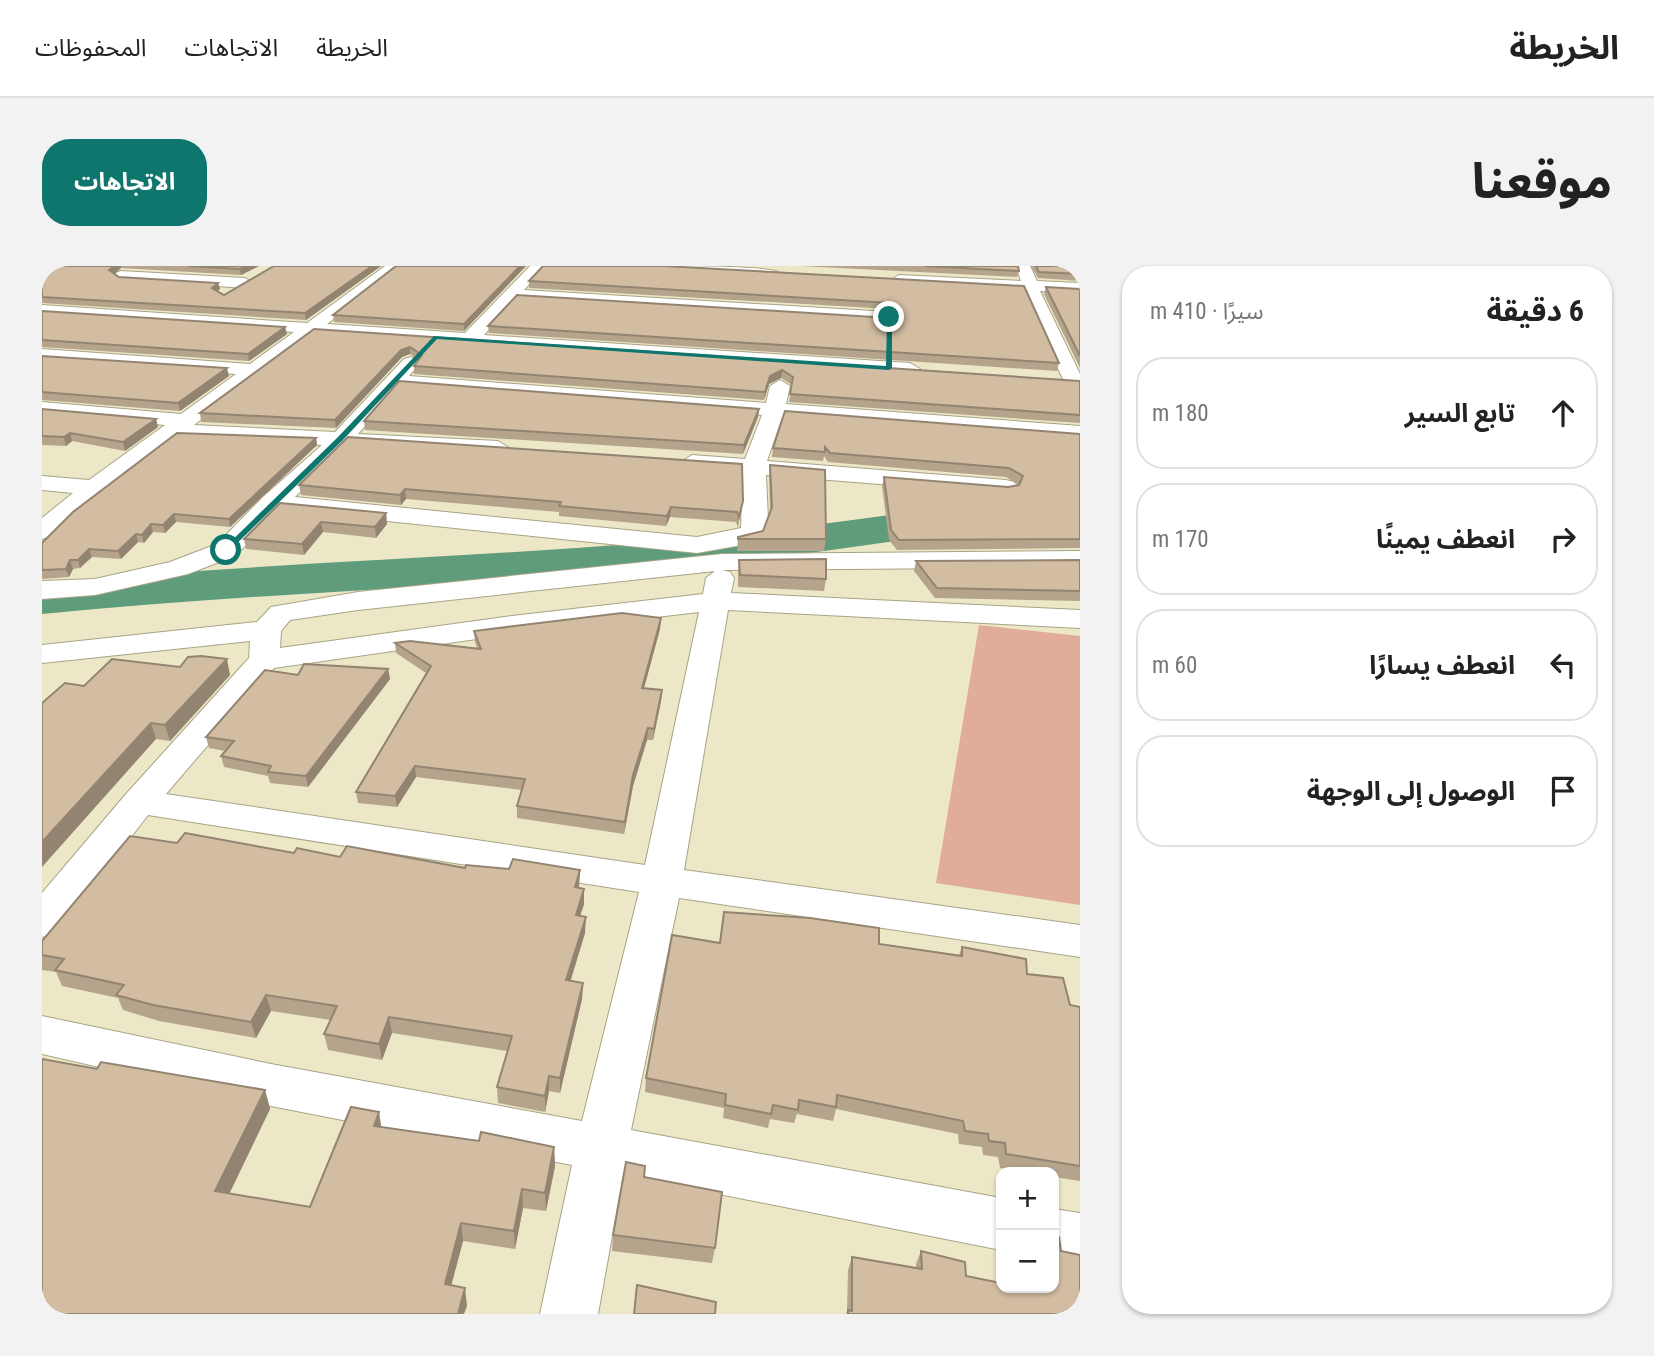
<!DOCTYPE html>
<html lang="ar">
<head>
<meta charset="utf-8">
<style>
	:root { --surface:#fff; --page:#f2f2f2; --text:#222; --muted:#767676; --line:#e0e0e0; --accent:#0f766e }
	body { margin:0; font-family:"Roboto Condensed","Noto Sans Arabic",sans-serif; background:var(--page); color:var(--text); direction:rtl }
	.controls { position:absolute; right:21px; bottom:21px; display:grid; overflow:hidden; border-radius:14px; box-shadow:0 2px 5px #0004 }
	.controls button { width:63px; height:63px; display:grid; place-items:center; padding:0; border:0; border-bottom:2px solid var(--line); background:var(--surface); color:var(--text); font:35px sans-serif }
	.stop { position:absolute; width:21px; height:21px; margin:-16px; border:5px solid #0f766e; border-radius:50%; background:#fff }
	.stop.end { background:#0f766e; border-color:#fff; box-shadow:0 2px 7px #0008 }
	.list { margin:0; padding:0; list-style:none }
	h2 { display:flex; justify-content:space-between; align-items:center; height:91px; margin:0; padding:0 28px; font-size:30px }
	h2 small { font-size:23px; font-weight:400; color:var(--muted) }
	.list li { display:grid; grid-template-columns:46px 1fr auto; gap:21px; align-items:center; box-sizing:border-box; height:112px; margin:0 14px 14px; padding:0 14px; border:2px solid var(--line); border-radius:28px }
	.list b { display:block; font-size:26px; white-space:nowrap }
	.list em { font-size:23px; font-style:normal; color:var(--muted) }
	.icon { flex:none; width:38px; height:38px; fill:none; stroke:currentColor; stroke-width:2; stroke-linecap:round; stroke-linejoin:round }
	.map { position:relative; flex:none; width:1038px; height:1048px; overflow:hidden; direction:ltr; border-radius:28px }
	header { display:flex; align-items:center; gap:42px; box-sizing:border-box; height:98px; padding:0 35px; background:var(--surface); border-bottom:2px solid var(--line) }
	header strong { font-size:33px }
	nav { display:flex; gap:38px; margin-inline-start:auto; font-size:24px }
	.intro { display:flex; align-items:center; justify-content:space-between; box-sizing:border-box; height:168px; padding:0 42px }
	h1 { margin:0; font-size:49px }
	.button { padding:18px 32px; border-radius:28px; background:var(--accent); color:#fff; font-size:24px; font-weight:700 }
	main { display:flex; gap:42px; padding:0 42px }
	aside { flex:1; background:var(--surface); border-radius:28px; box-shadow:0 2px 5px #0004 }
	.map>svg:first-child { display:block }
	.green { fill:#e1ad98 }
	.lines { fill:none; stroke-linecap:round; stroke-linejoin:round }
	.river { fill:#5e9c7c; fill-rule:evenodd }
	.minor-casing { stroke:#a7a485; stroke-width:2 }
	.minor { fill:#fff; fill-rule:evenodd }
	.wall { fill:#b5a38b }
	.shaded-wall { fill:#938471 }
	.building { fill:#d2bda2; stroke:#938471; stroke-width:2 }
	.route { fill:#0f766e }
</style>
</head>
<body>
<header>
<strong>الخريطة</strong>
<nav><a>الخريطة</a><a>الاتجاهات</a><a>المحفوظات</a></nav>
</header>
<div class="intro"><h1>موقعنا</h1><a class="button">الاتجاهات</a></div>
<main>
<aside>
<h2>6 دقيقة<small>سيرًا · 410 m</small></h2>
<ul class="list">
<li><svg class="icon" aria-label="ahead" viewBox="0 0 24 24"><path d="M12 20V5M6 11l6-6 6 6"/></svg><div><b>تابع السير</b></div><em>180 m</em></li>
<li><svg class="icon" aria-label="right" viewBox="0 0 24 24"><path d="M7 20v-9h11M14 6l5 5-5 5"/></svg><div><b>انعطف يمينًا</b></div><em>170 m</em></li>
<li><svg class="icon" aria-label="left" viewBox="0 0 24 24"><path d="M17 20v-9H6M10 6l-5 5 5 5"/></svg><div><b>انعطف يسارًا</b></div><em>60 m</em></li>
<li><svg class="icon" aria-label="arrive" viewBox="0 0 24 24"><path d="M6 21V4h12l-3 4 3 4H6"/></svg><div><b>الوصول إلى الوجهة</b></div></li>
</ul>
</aside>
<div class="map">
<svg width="1038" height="1048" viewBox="0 0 1038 1048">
	<rect width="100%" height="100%" fill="#ece8c7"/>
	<polygon class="green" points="937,359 1038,370 1038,639 894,617"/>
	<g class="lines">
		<path class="river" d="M 1038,221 L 1038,247 C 893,269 748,293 602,305 C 402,322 200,328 0,348 L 0,318 C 200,298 402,293 602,277 C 748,265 893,243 1038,221 Z"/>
		<defs>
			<g id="minor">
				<path d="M 343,0 L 360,0 L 285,58 L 423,67 L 488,0 L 503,0 L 482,24 L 847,46 L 855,51 L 847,56 L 474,33 L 442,69 L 868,97 L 878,103 L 868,109 L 272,68 L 152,159 L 293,166 L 362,93 L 369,91 L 378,97 L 367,110 L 724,137 L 728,120 L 738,114 L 748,120 L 744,138 L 1038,160 L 1038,174 L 740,151 L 725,195 L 964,214 L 972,216 L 976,221 L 972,226 L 964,228 L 724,209 L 726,253 L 717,276 L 655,287 L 239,244 L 193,290 L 146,308 L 53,329 L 0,333 L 0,315 L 53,313 L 128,296 L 175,278 L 221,231 L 280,179 L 135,171 L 9,270 L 0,273 L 0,252 L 31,227 L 0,224 L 0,210 L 47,214 L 123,159 L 0,148 L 0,136 L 139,148 L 194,108 L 0,95 L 0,83 L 208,98 L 252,66 L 0,49 L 0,39 L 265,57 ZM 357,121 L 720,149 L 703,193 L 650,189 L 639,196 L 650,203 L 701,207 L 699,262 L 655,271 L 253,231 L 304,180 L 456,189 L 467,182 L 456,175 L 316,168 Z"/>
				<path d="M 615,0 C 635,0 725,0 736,6 L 729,10 L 622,4 Z"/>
				<polygon points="974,0 988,0 995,15 1038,17 1038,27 998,25 1038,108 1038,119 1025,119 1022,115 995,60 982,24 857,19 849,14 857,9 979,15"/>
				<polygon points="79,5 203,12 211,17 203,22 74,13 74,7"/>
				<path d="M 1038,285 L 1038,301 L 680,304 L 688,306 L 692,312 L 689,327 L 1038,344 L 1038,362 L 686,344 L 642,604 L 1038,659 L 1038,691 L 637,632 L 589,864 L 959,932 L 959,984 L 581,909 L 556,1048 L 498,1048 L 530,899 L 229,840 L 0,788 L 0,750 L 229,798 L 540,855 L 597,626 L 106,549 L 15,667 L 0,671 L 0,627 L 84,528 L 207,392 L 208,375 L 0,397 L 0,379 L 215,356 L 229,341 L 316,326 L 680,288 ZM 673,305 L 664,312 L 661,328 L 470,350 L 238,382 L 239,365 L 248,354 L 316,344 ZM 657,346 L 603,599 L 124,528 L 232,402 L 470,368 Z"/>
				<polygon points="1012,943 1038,947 1038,1001 1012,995"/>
			</g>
		</defs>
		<use href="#minor" class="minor-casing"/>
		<use href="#minor" class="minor"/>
	</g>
	<g class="wall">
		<polygon points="0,0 217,0 199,9 79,2 72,8 77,11 176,17 178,23 175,25 182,29 339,0 264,54 0,37"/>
		<polygon points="354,0 484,0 422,65 292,56 291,49"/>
		<polygon points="758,0 976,0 977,5 975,11"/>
		<polygon points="989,0 1038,0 1038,15 996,12"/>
		<polygon points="487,15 982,20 1017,97 1015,105 447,67 446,60 848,52 853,48 847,43 487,22"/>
		<polygon points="1004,21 1038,23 1038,102 1002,28"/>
		<polygon points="0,45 243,61 245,68 207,95 0,81"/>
		<polygon points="272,63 1038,115 1038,157 747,136 750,119 739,112 727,118 722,134 372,108 372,100 376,94 368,88 360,91 294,162 159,156 158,147"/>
		<polygon points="0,90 187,110 138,145 0,134"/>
		<polygon points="0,143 114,153 116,161 83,185 30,175 24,180 0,179"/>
		<polygon points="717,143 716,151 701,188 323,164 322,155"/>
		<polygon points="1038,168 1038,282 855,284 847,274 840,220 842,211 966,221 977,219 964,211 786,196 782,190 781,195 730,191 731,182"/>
		<polygon points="306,171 699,245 696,262 694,256 628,251 624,260 517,250 517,246 364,233 359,239 259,229 257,219"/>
		<polygon points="274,172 275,179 188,261 134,256 123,267 111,266 102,277 96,276 79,293 50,291 38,302 31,303 27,311 0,313 0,277"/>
		<polygon points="728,199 784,273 782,285 695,285 696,271 721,265 728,246 727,210"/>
		<polygon points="238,237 344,247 345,258 334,272 281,266 262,289 204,283 202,273"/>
		<polygon points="697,294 784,313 782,325 696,321 696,306"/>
		<polygon points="1038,294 1038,335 893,332 872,305 874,295"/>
		<polygon points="619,352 618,363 602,422 620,424 619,435 611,474 605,474 591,520 582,568 475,552 475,540 480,524 374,511 355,541 316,537 314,526 384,407 354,387 353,377 435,382 433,376 432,365"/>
		<polygon points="346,403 348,413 266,521 228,517 226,510 182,501 179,490 183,485 167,482 164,471 256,409"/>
		<polygon points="188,409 128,475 114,473 42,420"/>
		<polygon points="135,577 423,602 467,603 538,604 537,622 542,638 538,650 543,667 528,715 541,717 540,733 518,827 507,825 503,846 456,837 455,821 465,785 350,767 340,794 286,784 282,768 289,754 229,745 214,772 117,755 81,744 76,732 20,720 14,706 0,704 0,675"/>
		<polygon points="678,677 837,678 917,689 920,681 985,708 1028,739 1038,741 1038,915 1012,911 1012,906 985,906 958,902 956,891 941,889 940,881 917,878 916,868 794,843 791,855 755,848 752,857 728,853 726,862 681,852 682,842 603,826 604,812"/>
		<polygon points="55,803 223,824 228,843 187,927 268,941 340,861 437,875 512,881 513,900 504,945 481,942 473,983 421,975 409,1019 425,1040 0,1048"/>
		<polygon points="603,900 602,911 673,982 670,997 570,985 571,969"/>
		<polygon points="879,985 924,1010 990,1023 1012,1022 1019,985 1038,1048 804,1048 805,1045 806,1004 810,991 874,1002 874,998"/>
	</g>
	<g class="shaded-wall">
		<polygon points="73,0 79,0 79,2 69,11 67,4"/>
		<polygon points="204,0 217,0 199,9 198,3"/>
		<polygon points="330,0 339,0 264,54 263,47"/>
		<polygon points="478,0 484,0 422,65 422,58"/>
		<polygon points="176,17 178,23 171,29 170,22"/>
		<polygon points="243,61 245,68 207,95 206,88"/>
		<polygon points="368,81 368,88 360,91 294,162 293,154 359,84"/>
		<polygon points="185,102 187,110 138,145 136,137"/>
		<polygon points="740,104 739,112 727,118 722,134 723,126 728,110"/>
		<polygon points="717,143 716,151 701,188 702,179"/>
		<polygon points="114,153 116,161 83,185 81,176"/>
		<polygon points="28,167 30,175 24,180 22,171"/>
		<polygon points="274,172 275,179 188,261 187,253"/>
		<polygon points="363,223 364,233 359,239 358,229"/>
		<polygon points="629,241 628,251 624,260 625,250"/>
		<polygon points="344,247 345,258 334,272 333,261"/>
		<polygon points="132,248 134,256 123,267 121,259"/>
		<polygon points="279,256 281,266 262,289 260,278"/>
		<polygon points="109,258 111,266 102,277 100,269"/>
		<polygon points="94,268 96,276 79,293 76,285"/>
		<polygon points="47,283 50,291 38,302 36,294"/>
		<polygon points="28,294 31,303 27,311 24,303"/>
		<polygon points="619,352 618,363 599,433 600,422"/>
		<polygon points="185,393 188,409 128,475 123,459"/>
		<polygon points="346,403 348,413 266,521 264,510"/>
		<polygon points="620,424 619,435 611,474 612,463"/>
		<polygon points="109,457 114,473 0,601 0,576"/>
		<polygon points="606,462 605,474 591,520 582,568 583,556 591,509"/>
		<polygon points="373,500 374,511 355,541 353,530"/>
		<polygon points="538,604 537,619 532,637 533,621"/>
		<polygon points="542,623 542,638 533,665 534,649"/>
		<polygon points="544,651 543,667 524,730 524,714"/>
		<polygon points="541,717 540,733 518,827 518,812"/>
		<polygon points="224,729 229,745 214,772 209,756"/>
		<polygon points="347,751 350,767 340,794 337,778"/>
		<polygon points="507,810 507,825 503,846 503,830"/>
		<polygon points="223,824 228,843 180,943 173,925"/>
		<polygon points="337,846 340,865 332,860"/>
		<polygon points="512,881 513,900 504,945 503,927"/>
		<polygon points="480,923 481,942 473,983 472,965"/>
		<polygon points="419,957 421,975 405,1036 403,1018"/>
		<polygon points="423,1022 425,1040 422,1048 416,1048"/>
	</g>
	<g class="building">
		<polygon points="0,0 73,0 67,4 77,11 176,17 170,22 182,29 232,0 330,0 263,47 0,31"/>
		<polygon points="147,0 204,0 198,3"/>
		<polygon points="354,0 478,0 422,58 291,49"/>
		<polygon points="501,0 622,0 982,20 1017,97 446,60 475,29 848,52 859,45 848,37 487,15"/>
		<polygon points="883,0 976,0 977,5"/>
		<polygon points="994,0 1038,0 1038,8 997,6"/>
		<polygon points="1004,21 1038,23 1038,90"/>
		<polygon points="0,45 243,61 206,88 0,74"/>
		<polygon points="272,63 1038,115 1038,149 748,128 751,111 740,104 728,110 723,126 372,100 380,89 368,81 359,84 293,154 158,147"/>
		<polygon points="0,90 185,102 136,137 0,126"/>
		<polygon points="357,115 717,143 702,179 322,155"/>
		<polygon points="0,143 114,153 81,176 28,167 22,171 0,170"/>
		<polygon points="743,145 1038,168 1038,273 857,274 849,264 842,211 966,221 977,219 981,210 967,202 788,187 783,181 783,186 731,182"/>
		<polygon points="135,167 274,172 187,253 132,248 121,259 109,258 100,269 94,268 76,285 47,283 36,294 28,294 24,303 0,304 0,277 31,246"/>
		<polygon points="306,171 700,198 701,235 697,251 695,246 629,241 625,250 517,240 519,236 363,223 358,229 257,219"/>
		<polygon points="728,199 783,204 784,273 696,273 696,271 721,265 730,241"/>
		<polygon points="238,237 344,247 333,261 279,256 260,278 202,273"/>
		<polygon points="784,293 784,313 698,309 697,294"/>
		<polygon points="1038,294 1038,325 895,322 874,295"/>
		<polygon points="580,347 619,352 600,422 620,424 612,463 606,462 591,509 583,556 475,540 483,513 373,500 353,530 314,526 389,400 353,377 368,375 439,383 432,365"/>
		<polygon points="159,390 185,393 123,459 109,457 0,576 0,437 23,417 42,420 70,393 138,401 146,391"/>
		<polygon points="262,398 346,403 264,510 226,506 229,500 179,490 192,475 164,471 223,404 256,409"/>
		<polygon points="143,567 252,587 255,582 298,591 305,580 423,602 424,599 467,603 471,593 538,604 533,621 542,623 534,649 544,651 524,714 541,717 518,812 507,810 503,830 455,821 470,770 347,751 337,778 282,768 295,740 224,729 209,756 111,739 74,729 82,719 13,704 22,693 0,689 0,675 88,570 135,577"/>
		<polygon points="682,646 768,652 837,662 837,678 920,690 920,681 984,693 985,708 1021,712 1028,739 1038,741 1038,900 964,888 963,877 947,875 946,868 923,865 921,855 795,829 794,841 757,834 756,844 731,839 729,848 683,839 684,828 604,812 630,669 678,677"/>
		<polygon points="0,793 55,803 59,796 223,824 173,925 268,941 309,841 337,846 332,860 437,875 439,866 512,881 503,927 480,923 472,965 419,957 403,1018 423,1022 416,1048 0,1048"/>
		<polygon points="584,896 603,900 602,911 680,926 673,982 571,969"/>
		<polygon points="1012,970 1017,971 1019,985 1038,989 1038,1048 806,1048 806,1044 810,1045 810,991 880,1003 879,985 923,996 924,1010 959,1017 959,1022 985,1022 999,1024 998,1022 1012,1022"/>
		<polygon points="595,1019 674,1036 673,1048 592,1048"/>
	</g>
	<polygon class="route" points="847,50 850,51 850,102 847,104 395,73 301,174 187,285 180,284 296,171 392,70 844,100 845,51"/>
</svg>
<div class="controls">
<button>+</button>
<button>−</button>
</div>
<div class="stop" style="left:184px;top:284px"></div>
<div class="stop end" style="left:847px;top:51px"></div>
</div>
</main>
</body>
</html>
